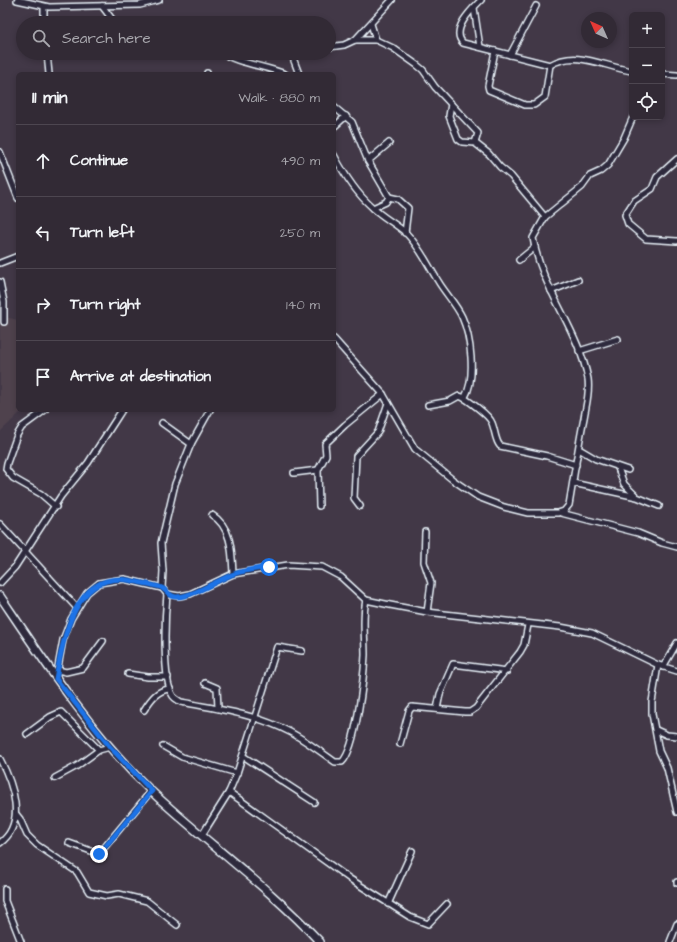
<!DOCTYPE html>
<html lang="en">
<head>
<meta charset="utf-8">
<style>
	:root { --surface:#322a35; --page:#3a323d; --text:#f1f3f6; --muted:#a8a7ad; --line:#4d4650 }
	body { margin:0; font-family:"Architects Daughter",sans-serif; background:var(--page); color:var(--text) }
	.controls { position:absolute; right:12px; top:12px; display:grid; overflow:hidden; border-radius:6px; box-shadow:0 2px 6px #0003 }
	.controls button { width:36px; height:36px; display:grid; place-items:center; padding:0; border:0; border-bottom:1px solid var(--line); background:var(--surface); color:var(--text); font:20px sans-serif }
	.compass { position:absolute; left:581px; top:12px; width:36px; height:36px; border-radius:50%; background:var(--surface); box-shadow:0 2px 6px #0003; rotate:315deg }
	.stop { position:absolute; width:12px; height:12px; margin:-9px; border:3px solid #1a73e8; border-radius:50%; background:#fff }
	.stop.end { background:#1a73e8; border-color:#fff; box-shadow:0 1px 4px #0008 }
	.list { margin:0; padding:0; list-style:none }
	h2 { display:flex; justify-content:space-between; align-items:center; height:52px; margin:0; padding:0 16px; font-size:17px }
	h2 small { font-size:13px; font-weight:400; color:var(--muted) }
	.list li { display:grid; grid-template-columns:26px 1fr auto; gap:12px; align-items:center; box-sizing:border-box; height:72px; padding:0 16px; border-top:1px solid var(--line) }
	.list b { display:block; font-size:15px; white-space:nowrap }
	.list em { font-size:13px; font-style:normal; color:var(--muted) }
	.icon { flex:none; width:22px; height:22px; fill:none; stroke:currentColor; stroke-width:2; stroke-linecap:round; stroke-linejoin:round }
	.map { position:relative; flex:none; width:677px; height:942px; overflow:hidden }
	.search { position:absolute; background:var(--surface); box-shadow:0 2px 6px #0003; left:16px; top:16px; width:320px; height:44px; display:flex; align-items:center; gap:10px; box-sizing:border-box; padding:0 14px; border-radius:22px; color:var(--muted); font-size:15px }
	.panel { position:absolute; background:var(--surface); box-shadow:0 2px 6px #0003; left:16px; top:72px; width:320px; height:340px; border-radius:6px }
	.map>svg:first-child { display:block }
	.built { fill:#4f424e }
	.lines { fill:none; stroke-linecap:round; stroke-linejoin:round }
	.street-casing { stroke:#e8f1f8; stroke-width:8 }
	.secondary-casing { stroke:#e8f1f8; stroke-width:10 }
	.street { stroke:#2f2a3d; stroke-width:5 }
	.secondary { stroke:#2f2a3d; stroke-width:7 }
	.route { stroke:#1a73e8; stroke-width:5 }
</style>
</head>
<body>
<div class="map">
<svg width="677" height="942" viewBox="0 0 677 942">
	<rect width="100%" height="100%" fill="#423847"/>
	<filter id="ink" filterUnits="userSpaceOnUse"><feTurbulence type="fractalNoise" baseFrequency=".025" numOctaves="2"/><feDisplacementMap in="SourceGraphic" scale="8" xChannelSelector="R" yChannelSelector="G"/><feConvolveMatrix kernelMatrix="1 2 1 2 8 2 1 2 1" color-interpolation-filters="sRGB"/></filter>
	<g filter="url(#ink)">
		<polygon class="built" points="0,316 18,320 18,410 23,410 0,432"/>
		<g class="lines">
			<defs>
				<g id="street">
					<polyline points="17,0 49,7 140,5 159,0"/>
					<path d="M 481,0 C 472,9 450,30 463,43 L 550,65 C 577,49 604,67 632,71"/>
					<polyline points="102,6 115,23"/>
					<polyline points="474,8 480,47"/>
					<polyline points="44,23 44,7"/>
					<polyline points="371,24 376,40"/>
					<polyline points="355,40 376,40 393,48 417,65 423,70 435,87 478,133 475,143"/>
					<polyline points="329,47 344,45 355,40 392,0"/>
					<polyline points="495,51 488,86 489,90 525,105 534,105 545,97 550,65"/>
					<polyline points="47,53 49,74"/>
					<path d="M 223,53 C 233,62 269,67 285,74"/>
					<polyline points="295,53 293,58 299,74"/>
					<polyline points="510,55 536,6"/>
					<polyline points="207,73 207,74"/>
					<polyline points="662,74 677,75"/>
					<polyline points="451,104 449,116 458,139 462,142 475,143 489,154 500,167 511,176 545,217"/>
					<polyline points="334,107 352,122 368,161 389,197 386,202 373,208"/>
					<polyline points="334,127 346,116"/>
					<polyline points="0,152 18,198"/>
					<path d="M 334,155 C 344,174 356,193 372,207 C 382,217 395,223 406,233 C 420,247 428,265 438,281 C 445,293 456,304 462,317 C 471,337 476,378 465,397"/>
					<polyline points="677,159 657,177 652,189 634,201 625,215 628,224 646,239 677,241"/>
					<polyline points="368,161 389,143"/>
					<polyline points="389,197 398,199 408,208 405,233"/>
					<polyline points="519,260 535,247"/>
					<polyline points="0,263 18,256"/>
					<polyline points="0,282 4,302 4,322"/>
					<polyline points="551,291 578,280"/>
					<path d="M 334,339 L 383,394 L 415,449 L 453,480 L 478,497 L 504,507 L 528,513 L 558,513 L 564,511 L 569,505 C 574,476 578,447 584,418 C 586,405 590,393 588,379 C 579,330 541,288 533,238 L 545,217 L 582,187 L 590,176 L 601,171 L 608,165 L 624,138 L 633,117"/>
					<polyline points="579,351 618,339"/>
					<path d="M 428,405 L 450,401 L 459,396 C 465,397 490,416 492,423 C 495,430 495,440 500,446 L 547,456 L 576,465"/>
					<polyline points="45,410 22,427 17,435 7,463 6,469 13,478 41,494 56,507"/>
					<polyline points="162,423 191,444"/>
					<polyline points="579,449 596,459 628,470"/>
					<polyline points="618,468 624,484 636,496"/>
					<polyline points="294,473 318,470"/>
					<polyline points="573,483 637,497 659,506"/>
					<polyline points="319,506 318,470 326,455 325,444 345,425 383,394"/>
					<polyline points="360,506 354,498 356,456 378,432 388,403"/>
					<polyline points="561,513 638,533 662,543 677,547"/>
					<path d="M 212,515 C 232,527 232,553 233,574"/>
					<polyline points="0,524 77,608"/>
					<polyline points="425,532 424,562 431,583 427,612"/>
					<polyline points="0,583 15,567 61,496 88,463 122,410"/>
					<polyline points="162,588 163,571 161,543 175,484 191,444 210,410"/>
					<path d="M 167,594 C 165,615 162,680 173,696 C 175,699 178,700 181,702 C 218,709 255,714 290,732 C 305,740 321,752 335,762 L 342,762 C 356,749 364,676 365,655 C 365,636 362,618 366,600"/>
					<polyline points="658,665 652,702 652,714 659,751 667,768 677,812"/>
					<polyline points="663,667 677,643"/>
					<polyline points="58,670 66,672 83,668 103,641"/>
					<polyline points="128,674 148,677 168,677"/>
					<polyline points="56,678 63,640 71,619 87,593 99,583 124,579 162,588 167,594 179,596 190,594 233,574 288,565 322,567 341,577 366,600 390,605 427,612 560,627 592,633 658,665 677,671"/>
					<polyline points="205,683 217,688 218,708"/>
					<polyline points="437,709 440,694 453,664 507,671"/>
					<path d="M 144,710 C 151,699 157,690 170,689"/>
					<polyline points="656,730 667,735 677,736"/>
					<polyline points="27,734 50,717 61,712 99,750 110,747"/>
					<polyline points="400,744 409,711 412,707 465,712 470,712 476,708 520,652 524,645 528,625"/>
					<polyline points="163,746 182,757 237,773"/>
					<polyline points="243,756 314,802"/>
					<path d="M 0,759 C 13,784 27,823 0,843"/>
					<polyline points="55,778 77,766 99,750"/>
					<polyline points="229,792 350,879 410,917 428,924 447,904"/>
					<polyline points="16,814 20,819 27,835 37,845 77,872 89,892 107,896 119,894 147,901 177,925"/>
					<polyline points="202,835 229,792 237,773 277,647 302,651"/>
					<polyline points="69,843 99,854 151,791"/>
					<polyline points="677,882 677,883"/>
					<polyline points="5,889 5,901 21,942"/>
					<polyline points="388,904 412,851"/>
					<polyline points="670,942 677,924"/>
				</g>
				<path id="secondary" d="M 0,596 C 46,664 91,733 150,790 C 205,842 268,886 320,942"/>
			</defs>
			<use href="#street" class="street-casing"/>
			<use href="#secondary" class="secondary-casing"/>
			<use href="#street" class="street"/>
			<use href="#secondary" class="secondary"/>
		</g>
	</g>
	<g class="lines" filter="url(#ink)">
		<path class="route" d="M 99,854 L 152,791 L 110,747 L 56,679 C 63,639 75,567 133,581 C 138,582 159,586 162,588 C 168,591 169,597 177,597 C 197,595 215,581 234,574 C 245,570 257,569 269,567"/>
	</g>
</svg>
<div class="controls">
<button>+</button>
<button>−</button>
<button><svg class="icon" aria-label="locate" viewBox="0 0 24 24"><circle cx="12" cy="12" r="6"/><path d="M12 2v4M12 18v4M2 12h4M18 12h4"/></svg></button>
</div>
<svg class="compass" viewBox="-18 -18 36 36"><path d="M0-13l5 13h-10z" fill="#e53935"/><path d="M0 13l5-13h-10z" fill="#a8a7ad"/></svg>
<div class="stop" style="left:269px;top:567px"></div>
<div class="stop end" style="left:99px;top:854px"></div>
<div class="search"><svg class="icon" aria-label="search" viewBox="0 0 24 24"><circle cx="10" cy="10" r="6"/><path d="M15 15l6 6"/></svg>Search here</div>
<section class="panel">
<h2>11 min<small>Walk · 880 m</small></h2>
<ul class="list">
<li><svg class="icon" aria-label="ahead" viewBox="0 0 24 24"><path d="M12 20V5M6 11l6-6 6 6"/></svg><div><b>Continue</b></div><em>490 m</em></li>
<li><svg class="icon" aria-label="left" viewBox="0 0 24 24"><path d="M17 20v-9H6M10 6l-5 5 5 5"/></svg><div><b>Turn left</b></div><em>250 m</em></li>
<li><svg class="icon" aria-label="right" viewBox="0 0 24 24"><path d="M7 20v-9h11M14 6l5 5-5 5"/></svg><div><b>Turn right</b></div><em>140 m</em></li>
<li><svg class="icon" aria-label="arrive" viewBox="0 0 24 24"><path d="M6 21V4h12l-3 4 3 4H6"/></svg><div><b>Arrive at destination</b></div></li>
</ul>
</section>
</div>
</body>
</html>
